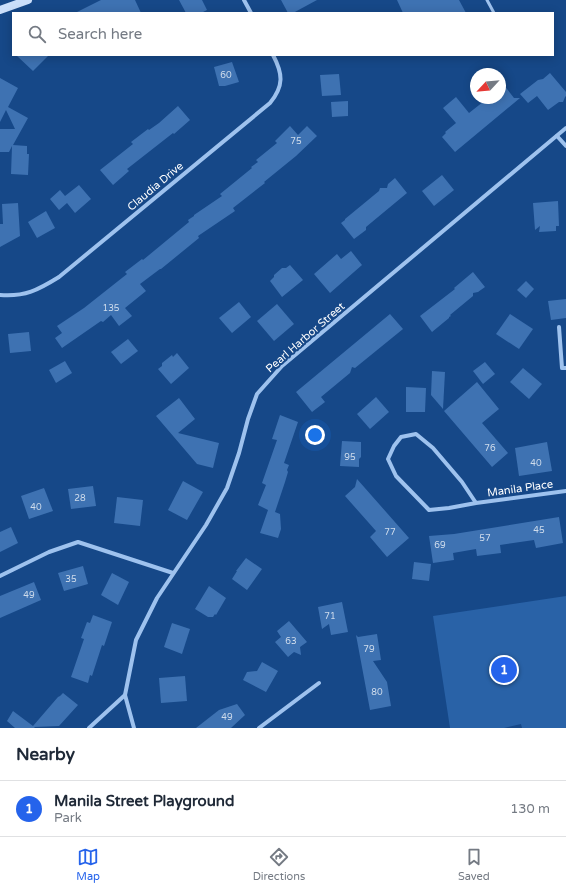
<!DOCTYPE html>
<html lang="en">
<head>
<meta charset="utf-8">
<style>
	:root { --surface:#fff; --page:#f2f2f3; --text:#1f2937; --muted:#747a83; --line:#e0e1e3; --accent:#2563eb }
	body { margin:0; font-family:"Varela Round",sans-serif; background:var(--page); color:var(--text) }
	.compass { position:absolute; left:470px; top:68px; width:36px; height:36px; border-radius:50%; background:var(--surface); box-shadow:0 2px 10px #0003; rotate:244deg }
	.you { position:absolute; left:315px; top:435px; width:14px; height:14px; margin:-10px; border:3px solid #fff; border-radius:50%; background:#1a73e8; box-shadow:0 0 0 6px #1a73e833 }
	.badge { display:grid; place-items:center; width:26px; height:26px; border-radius:50%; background:var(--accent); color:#fff; font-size:13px; font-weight:700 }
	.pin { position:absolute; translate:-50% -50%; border:2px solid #fff; box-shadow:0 1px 4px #0006 }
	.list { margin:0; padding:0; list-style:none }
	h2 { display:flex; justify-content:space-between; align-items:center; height:52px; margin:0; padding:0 16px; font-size:17px }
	h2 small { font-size:13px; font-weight:400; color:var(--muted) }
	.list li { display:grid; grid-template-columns:26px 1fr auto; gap:12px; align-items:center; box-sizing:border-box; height:56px; padding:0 16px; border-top:1px solid var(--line) }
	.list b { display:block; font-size:15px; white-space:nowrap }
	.list p { margin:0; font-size:13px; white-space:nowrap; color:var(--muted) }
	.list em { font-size:13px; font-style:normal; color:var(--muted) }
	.icon { flex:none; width:22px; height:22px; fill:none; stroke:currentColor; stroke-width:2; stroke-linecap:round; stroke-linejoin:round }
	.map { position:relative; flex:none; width:566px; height:728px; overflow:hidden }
	.search { position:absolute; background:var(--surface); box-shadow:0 2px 10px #0003; left:12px; right:12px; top:12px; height:44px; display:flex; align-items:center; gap:10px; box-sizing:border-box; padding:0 14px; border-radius:0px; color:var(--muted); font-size:15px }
	.sheet { height:108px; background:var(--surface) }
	nav { display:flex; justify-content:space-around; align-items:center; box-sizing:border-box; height:56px; border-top:1px solid var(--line); background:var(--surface); font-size:11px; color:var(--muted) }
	nav a { display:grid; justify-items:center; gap:2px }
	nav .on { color:var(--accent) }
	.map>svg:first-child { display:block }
	.green { fill:#2962a7 }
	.building { fill:#3e72b2 }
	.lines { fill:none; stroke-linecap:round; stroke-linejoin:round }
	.lane { stroke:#9ec2ee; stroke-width:3 }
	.street { stroke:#9ec2ee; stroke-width:4 }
	.secondary { stroke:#cbdffa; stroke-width:8 }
	.labels { text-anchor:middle; stroke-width:4; stroke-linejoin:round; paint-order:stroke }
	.number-label { font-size:9px; fill:#cfdcec }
	.street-label { font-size:11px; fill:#fff; stroke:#164888 }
</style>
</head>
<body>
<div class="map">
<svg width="566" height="728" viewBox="0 0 566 728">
	<rect width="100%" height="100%" fill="#164888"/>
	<polygon class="green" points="566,596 566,728 522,728 521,724 504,728 450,728 433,616"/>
	<g class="building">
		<polygon points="101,0 135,0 141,13 75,13"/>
		<polygon points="179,0 202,0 207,10 201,13 186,13"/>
		<polygon points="281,0 317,0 293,13 288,13"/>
		<polygon points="397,0 459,0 466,13 403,13"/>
		<polygon points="16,55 49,55 33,71"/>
		<polygon points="232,62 239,82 225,86 219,86 214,67"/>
		<polygon points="550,73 566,92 566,96 565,97 563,102 559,102 548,110 537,96 528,103 520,94 538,80 543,79"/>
		<polygon points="339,74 341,95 322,96 320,75"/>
		<polygon points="0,78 18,88 8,107 28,118 13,145 27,146 27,154 29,154 28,175 11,174 12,146 9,152 0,152 0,129 15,129 6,110 0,122"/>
		<polygon points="500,80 514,98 520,98 455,152 442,137 446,133 445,132 456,123 443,108 456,97 469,113 488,98 500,98"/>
		<polygon points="348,101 348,116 332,117 331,102"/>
		<polygon points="178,106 190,120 174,134 173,133 127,169 129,171 113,185 100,170 133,144 131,142 148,129 149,130 159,123"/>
		<polygon points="290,126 298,135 307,126 317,136 296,156 264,182 265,183 233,208 235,211 198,236 199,238 161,269 160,269 140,284 146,291 125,308 132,316 119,326 111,315 103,322 101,321 62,348 55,338 62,333 57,326 84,308 127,274 125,272 142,259 143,260 189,222 188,220 194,216 194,215 222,196 220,194 252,168 251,167 258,162 256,160 277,143 275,141"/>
		<polygon points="442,175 454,190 434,206 422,191"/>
		<polygon points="395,178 407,193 372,222 366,227 366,230 354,239 341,223 345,220 345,219 379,191 380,188 387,188 388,184"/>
		<polygon points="79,185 91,199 75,213 67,203 59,210 50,199 60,190 65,196"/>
		<polygon points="558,201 559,226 556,226 556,231 539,232 540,226 535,230 533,203"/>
		<polygon points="18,203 20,236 0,247 0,224 3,224 2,204"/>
		<polygon points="46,211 55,228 37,238 28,222"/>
		<polygon points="351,251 362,265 330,293 314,274 337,254 341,259"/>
		<polygon points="290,265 303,280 282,297 270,281 274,277 274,275 282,268 286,268"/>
		<polygon points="473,272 485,287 478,292 473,293 473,296 450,315 451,316 449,317 449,318 432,332 420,316 455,289 454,288"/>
		<polygon points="526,281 534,289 526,298 517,290"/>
		<polygon points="566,299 566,318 551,320 548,301"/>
		<polygon points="239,302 251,317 232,333 219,318"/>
		<polygon points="277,304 294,324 274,341 257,321"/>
		<polygon points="390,314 403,329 355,368 352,367 350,373 321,397 325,402 312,412 296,392"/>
		<polygon points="510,314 533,329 519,349 496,334"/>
		<polygon points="29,332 31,351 10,353 8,334"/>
		<polygon points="128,339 138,351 121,364 111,352"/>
		<polygon points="177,353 189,368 171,384 158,369 162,366 162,363 172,355 173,357"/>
		<polygon points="65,361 72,373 56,383 49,370"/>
		<polygon points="485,362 495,374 483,384 473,371"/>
		<polygon points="523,368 542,384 529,399 510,382"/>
		<polygon points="432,371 445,372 443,409 431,395"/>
		<polygon points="477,382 499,409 482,423 508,453 492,467 444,411"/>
		<polygon points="406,387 426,388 425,412 406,412"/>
		<polygon points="376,397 389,412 370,429 357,414"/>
		<polygon points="179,398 195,419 178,433 219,443 213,468 197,464 156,416"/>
		<polygon points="280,415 298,422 284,463 289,465 287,470 288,472 285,482 275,512 280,514 281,529 278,538 260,533 268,510 258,505 266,485 262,483 277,440 272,439"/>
		<polygon points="342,441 361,442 361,457 359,459 359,467 340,466"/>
		<polygon points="547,442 552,471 519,476 515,448"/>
		<polygon points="357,479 409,538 387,557 370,537 376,531 345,496 355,487"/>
		<polygon points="183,481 203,492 187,520 168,510"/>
		<polygon points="93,486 96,506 71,509 68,489"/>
		<polygon points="44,488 53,511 29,519 21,496"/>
		<polygon points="117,497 143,500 140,526 114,523"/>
		<polygon points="559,517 563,543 536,548 534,540 500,545 501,553 477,556 476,549 453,553 454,560 433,563 429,536 454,534"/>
		<polygon points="11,527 18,543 0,552 0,532"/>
		<polygon points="246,558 262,569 247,590 232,579 237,571 236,571"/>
		<polygon points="414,562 431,564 429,581 412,579"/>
		<polygon points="83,566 88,584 64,591 58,573"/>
		<polygon points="112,573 129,582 118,605 101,595"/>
		<polygon points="34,582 41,600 0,618 0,596"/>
		<polygon points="209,586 226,598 216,615 215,614 213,617 208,617 195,609"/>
		<polygon points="342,602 348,632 331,635 329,624 322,629 318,607"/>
		<polygon points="93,615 112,622 104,646 102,645 92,676 90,675 88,683 71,677 84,639 81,638 87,622 90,623"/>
		<polygon points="289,621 307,642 300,647 301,655 294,652 288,657 275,642 281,637 277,631"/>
		<polygon points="172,623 190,629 182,654 164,647"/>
		<polygon points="377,634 381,660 373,661 387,682 391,706 370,710 356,635 358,637"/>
		<polygon points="262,662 278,671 266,692 243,680 247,672 257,671"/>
		<polygon points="185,676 187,701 161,703 159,678"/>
		<polygon points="63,693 78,705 59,726 34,727 35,728 15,728 7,721 13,711 33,726 58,697 60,696"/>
		<polygon points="237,704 245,715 231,728 196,728 219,710"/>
	</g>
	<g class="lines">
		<polyline class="lane" points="487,0 494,13"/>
		<g class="street">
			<polyline points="244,0 251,13"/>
			<polyline points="557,136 566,146"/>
			<path d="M 0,295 C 25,297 38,290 59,277 L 270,103 C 284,86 283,74 273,55"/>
			<polyline points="559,327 562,368 566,368"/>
			<polyline points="476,503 462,482 433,448 416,434 401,437 394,446 388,459 396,476 429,510 449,508 476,503 566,491"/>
			<polyline points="0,576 49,552 78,542 173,573"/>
			<polyline points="125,695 134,728"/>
			<polyline points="89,728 125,695 136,640 157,598 206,525 227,488 239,453 248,419 257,394 282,366 566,128"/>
			<polyline points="259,728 319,683"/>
		</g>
		<polyline class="secondary" points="0,10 28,0"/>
	</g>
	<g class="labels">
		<g class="number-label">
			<text x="226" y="78">60</text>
			<text x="296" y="144">75</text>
			<text x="111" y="311">135</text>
			<text x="490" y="451">76</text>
			<text x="350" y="460">95</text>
			<text x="536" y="466">40</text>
			<text x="80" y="501">28</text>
			<text x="36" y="510">40</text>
			<text x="539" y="533">45</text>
			<text x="390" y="535">77</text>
			<text x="485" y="541">57</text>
			<text x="440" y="548">69</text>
			<text x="71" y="582">35</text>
			<text x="29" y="598">49</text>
			<text x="330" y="619">71</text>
			<text x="291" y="644">63</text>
			<text x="369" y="652">79</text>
			<text x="377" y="695">80</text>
			<text x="227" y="720">49</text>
		</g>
		<g class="street-label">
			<text transform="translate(155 186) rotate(-40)" y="4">Claudia Drive</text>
			<text transform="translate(305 337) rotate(-41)" y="4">Pearl Harbor Street</text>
			<text transform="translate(520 488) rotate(-8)" y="4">Manila Place</text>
		</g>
	</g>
</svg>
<svg class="compass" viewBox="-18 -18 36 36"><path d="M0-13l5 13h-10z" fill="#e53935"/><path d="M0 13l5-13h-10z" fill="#747a83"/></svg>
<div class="you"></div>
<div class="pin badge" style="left:504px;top:670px">1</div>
<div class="search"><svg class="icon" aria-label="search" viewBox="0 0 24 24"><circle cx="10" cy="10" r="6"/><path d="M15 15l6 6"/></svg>Search here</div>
</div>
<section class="sheet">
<h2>Nearby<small></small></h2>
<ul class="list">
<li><span class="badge">1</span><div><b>Manila Street Playground</b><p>Park</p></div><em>130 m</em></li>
</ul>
</section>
<nav>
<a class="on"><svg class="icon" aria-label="map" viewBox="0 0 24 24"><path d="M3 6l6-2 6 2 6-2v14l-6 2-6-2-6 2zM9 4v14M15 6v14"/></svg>Map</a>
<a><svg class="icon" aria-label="directions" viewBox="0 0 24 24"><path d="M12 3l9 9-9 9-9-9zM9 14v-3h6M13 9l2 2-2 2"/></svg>Directions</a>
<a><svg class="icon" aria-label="saved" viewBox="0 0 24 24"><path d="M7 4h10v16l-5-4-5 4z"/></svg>Saved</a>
</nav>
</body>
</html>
